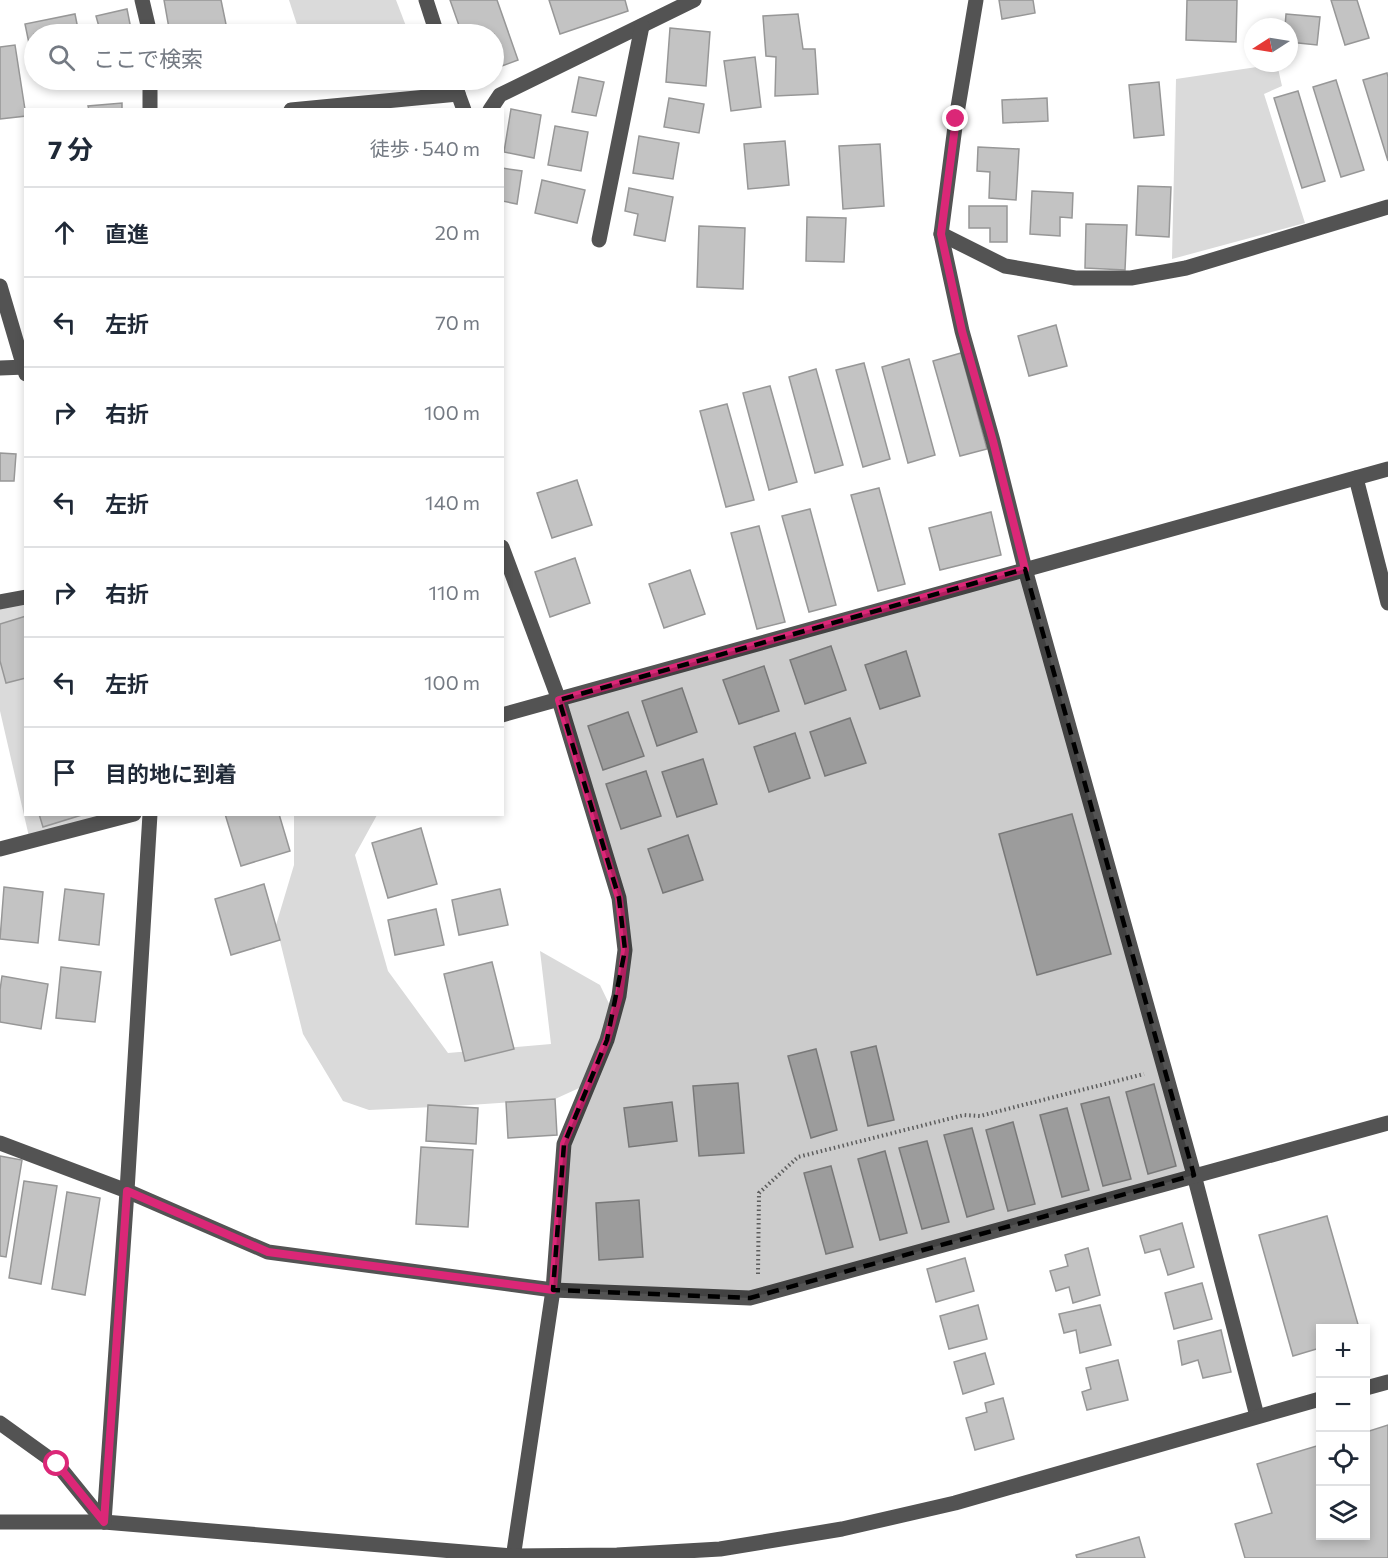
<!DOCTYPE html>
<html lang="ja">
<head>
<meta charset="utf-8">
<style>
	:root { --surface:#fff; --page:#f6f6f7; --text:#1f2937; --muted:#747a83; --line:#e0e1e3 }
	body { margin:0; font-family:Commissioner,"Noto Sans JP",sans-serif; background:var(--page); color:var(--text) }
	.controls { position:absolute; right:18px; bottom:18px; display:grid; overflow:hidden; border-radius:0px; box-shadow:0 3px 9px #0003 }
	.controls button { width:54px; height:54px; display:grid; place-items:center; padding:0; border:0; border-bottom:2px solid var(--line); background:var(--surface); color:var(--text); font:30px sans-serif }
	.compass { position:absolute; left:1244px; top:18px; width:54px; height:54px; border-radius:50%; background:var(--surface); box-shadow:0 3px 9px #0003; rotate:258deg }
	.stop { position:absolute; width:18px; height:18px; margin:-14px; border:4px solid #db2777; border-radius:50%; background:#fff }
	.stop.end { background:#db2777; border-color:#fff; box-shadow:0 2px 6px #0008 }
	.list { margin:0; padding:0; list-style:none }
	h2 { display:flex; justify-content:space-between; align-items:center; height:78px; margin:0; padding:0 24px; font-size:26px }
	h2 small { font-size:20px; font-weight:400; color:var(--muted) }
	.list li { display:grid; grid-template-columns:39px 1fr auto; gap:18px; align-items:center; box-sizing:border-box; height:90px; padding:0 24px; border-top:2px solid var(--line) }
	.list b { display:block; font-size:22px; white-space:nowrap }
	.list em { font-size:20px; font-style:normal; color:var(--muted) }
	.icon { flex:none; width:33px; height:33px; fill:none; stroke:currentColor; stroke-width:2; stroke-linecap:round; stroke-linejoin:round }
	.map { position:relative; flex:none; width:1388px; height:1558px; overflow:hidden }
	.search { position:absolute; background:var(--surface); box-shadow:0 3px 9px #0003; left:24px; top:24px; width:480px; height:66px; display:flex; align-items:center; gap:15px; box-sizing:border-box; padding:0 21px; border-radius:33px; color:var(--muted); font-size:22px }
	.panel { position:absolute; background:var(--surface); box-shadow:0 3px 9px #0003; left:24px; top:108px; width:480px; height:708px; border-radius:0px }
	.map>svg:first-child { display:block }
	.green { fill:#dadada }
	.building { fill:#c3c3c3; stroke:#979797; stroke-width:1.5 }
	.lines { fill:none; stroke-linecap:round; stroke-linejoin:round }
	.path { stroke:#757575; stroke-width:4; stroke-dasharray:1.5 3; stroke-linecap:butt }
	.minor { stroke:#535353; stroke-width:15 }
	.route { stroke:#db2777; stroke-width:8 }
	.marked { fill:#000; fill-opacity:0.2; stroke:#000; stroke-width:4.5; stroke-dasharray:12 8; stroke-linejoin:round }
</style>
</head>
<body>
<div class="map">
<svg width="1388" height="1558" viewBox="0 0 1388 1558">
	<rect width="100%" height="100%" fill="#fff"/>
	<g class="green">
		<polygon points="289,0 396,0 409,34 300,34"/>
		<polygon points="1277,64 1282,86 1264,94 1305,223 1172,259 1176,79"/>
		<polygon points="25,603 26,814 134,815 30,841 0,711 0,609"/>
		<polygon points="294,815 377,815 355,855 388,971 448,1053 551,1044 540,951 600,985 614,1014 588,1084 555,1099 455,1106 369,1110 343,1101 303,1034 276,925 294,865"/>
	</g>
	<g class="building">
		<polygon points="164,0 221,0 228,34 170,34"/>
		<polygon points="450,0 497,0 518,60 494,69 494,34 462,34"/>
		<polygon points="549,0 625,0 628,11 560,34"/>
		<polygon points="999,0 1033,0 1035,13 1002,19"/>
		<polygon points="1187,0 1237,0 1236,42 1186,40"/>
		<polygon points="1331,0 1357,0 1369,38 1345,45"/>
		<polygon points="127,9 132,34 101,34 96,16"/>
		<polygon points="75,14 79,34 34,34 34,52 31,53 25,24"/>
		<polygon points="798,14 803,49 815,49 818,94 775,96 776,57 766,56 763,16"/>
		<polygon points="1286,14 1320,17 1317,45 1289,42 1289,27 1285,27"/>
		<polygon points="670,28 710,32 706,86 666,82"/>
		<polygon points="15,45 26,116 0,119 0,47"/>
		<polygon points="755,57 761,107 731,111 724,61"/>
		<polygon points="1387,73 1388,77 1388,161 1363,80"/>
		<polygon points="579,77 604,82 596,116 572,112"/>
		<polygon points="1336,80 1364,170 1341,177 1313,87"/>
		<polygon points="1159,82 1164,135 1134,138 1129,85"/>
		<polygon points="1298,91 1325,181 1302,188 1274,98"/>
		<polygon points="669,98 704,104 699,133 664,127"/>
		<polygon points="1047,98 1048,121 1003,123 1002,100"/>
		<polygon points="122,103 122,110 89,110 88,106"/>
		<polygon points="511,109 541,115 534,158 504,152"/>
		<polygon points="555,126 588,132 581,171 548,165"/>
		<polygon points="639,136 679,143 673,179 633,173"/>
		<polygon points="785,141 789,185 748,189 744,144"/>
		<polygon points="880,144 884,206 843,209 839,146"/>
		<polygon points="978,147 1019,149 1016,200 989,198 990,172 977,171"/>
		<polygon points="502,168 522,171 517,204 502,201"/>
		<polygon points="542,180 585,190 577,223 535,213"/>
		<polygon points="1138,186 1171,187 1169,237 1136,235"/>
		<polygon points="629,188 673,197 665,241 634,235 638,214 625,211"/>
		<polygon points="1032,191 1073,193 1072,218 1060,217 1060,236 1030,234"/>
		<polygon points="969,206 1007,206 1007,242 990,242 990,228 969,228"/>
		<polygon points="807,217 846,218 844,262 806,261"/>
		<polygon points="1086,224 1127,225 1125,270 1085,268"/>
		<polygon points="699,226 745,228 743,289 697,287"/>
		<polygon points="1056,325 1067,366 1029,376 1018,336"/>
		<polygon points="961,353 987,449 960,456 933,361"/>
		<polygon points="909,359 935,455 908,463 882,367"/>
		<polygon points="864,363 890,459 863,467 836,370"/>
		<polygon points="816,369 843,465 815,473 789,377"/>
		<polygon points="770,386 797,482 769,490 743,393"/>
		<polygon points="727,404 754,500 726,507 700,411"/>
		<polygon points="0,453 16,454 14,481 0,481"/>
		<polygon points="577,480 592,525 552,538 537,493"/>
		<polygon points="879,488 905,584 878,591 851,495"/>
		<polygon points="810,509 836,605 809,612 782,516"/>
		<polygon points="991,512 1001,555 940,570 929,528"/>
		<polygon points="759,526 785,622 757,629 731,533"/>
		<polygon points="575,558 590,603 550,617 535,572"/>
		<polygon points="690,570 705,614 664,628 649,584"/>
		<polygon points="26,616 26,678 6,683 0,661 0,624"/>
		<polygon points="831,646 846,690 805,704 790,660"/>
		<polygon points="906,651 920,696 880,709 865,665"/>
		<polygon points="764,666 779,711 739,724 723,680"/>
		<polygon points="682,688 697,732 657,746 642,701"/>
		<polygon points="628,712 644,756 603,770 588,726"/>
		<polygon points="850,718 866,763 825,776 810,732"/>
		<polygon points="795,733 810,778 769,792 754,747"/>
		<polygon points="703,759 717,804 677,817 662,772"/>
		<polygon points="646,771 661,816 621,829 606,784"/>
		<polygon points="39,814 85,814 43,827"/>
		<polygon points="225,814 279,814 290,851 241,866"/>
		<polygon points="1072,814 1111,954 1037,975 999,834"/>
		<polygon points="421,828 437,884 388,898 372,843"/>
		<polygon points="688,835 703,880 663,893 648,849"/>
		<polygon points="264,884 280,940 231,955 215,899"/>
		<polygon points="4,887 43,892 38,943 0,939"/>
		<polygon points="65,889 104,894 99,945 59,940"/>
		<polygon points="500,889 508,925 459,935 452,900"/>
		<polygon points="436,909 444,945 395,955 388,920"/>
		<polygon points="492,962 514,1049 465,1061 444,974"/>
		<polygon points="61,967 101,972 95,1022 56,1018"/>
		<polygon points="2,976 48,984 41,1029 0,1022 0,990"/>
		<polygon points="876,1046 894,1120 868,1126 851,1052"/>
		<polygon points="816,1049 837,1130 811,1138 788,1056"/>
		<polygon points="738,1083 744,1153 699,1156 693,1086"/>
		<polygon points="1154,1084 1176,1166 1148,1174 1126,1092"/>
		<polygon points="1109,1097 1131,1179 1103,1186 1081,1104"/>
		<polygon points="555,1099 557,1135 508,1138 506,1102"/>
		<polygon points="672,1102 677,1141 629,1147 624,1108"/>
		<polygon points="428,1105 478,1108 476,1144 426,1141"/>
		<polygon points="1067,1108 1089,1190 1062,1197 1040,1115"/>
		<polygon points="1013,1122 1035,1204 1008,1211 986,1130"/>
		<polygon points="972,1128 994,1209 967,1217 944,1135"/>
		<polygon points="927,1141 949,1222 922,1229 899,1148"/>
		<polygon points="421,1147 473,1150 468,1227 416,1224"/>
		<polygon points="885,1151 907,1233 880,1240 858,1159"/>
		<polygon points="0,1156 22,1160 6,1257 0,1256"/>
		<polygon points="831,1166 853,1247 826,1254 804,1173"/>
		<polygon points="24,1181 57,1186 41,1284 9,1278"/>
		<polygon points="67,1192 100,1198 85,1295 52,1289"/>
		<polygon points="639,1200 643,1257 599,1260 596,1203"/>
		<polygon points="1327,1216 1359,1328 1320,1328 1320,1348 1293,1356 1259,1235"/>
		<polygon points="1182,1223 1194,1267 1168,1275 1160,1249 1145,1253 1140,1236"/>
		<polygon points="1088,1248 1100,1295 1073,1303 1069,1287 1056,1291 1050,1271 1068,1266 1065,1255"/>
		<polygon points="965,1258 974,1291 936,1302 927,1269"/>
		<polygon points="1202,1283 1212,1319 1174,1329 1165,1293"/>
		<polygon points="978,1305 987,1339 949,1349 940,1316"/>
		<polygon points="1100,1305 1111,1345 1080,1353 1076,1330 1064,1333 1059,1314"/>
		<polygon points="1221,1330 1231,1372 1203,1378 1198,1360 1182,1365 1178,1341"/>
		<polygon points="985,1353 994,1384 963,1394 954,1362"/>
		<polygon points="1118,1360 1128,1400 1087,1410 1082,1392 1091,1389 1086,1368"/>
		<polygon points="1003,1398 1014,1439 975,1450 966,1418 987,1412 985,1403"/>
		<polygon points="1388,1425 1388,1558 1245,1558 1235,1524 1272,1513 1257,1464 1320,1445 1320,1536 1366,1536 1366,1432"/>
		<polygon points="1139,1537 1145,1558 1077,1558 1076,1555"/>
	</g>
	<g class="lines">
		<polyline class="path" points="758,1274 759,1193 798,1157 964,1115 980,1116 1144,1074"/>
		<g class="minor">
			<polyline points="142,0 150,34"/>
			<polyline points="426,0 437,34"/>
			<polyline points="976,0 956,119 941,234 962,331 993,441 1025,569 1194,1175 1257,1416"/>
			<polyline points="150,80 150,110"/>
			<polyline points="453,80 464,110"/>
			<polyline points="291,110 458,94"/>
			<polyline points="490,110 500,95 694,0"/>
			<polyline points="941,234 1005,266 1075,278 1131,278 1186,268 1388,207"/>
			<polyline points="599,240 642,26"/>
			<polyline points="0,286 26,374"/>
			<polyline points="0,368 26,367"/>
			<polyline points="1356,478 1388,603"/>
			<polyline points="502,547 559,700 619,898 625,950 619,996 607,1040 564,1144 553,1290 513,1558"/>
			<polyline points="0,602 26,597"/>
			<polyline points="502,715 1388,469"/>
			<polyline points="0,849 134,814"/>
			<polyline points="0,1143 127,1191 268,1252 553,1290 750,1298 1388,1123"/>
			<polyline points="1366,1388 1388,1382"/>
			<polyline points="0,1423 57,1464 104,1522"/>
			<polyline points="0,1522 104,1522 513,1556 617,1555 720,1549 842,1529 955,1503 1320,1399"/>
			<polyline points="104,1522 127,1191 150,814"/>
		</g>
	</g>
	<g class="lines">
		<polyline class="route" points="57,1464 104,1522 127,1191 268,1252 553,1290 564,1144 607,1040 619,996 625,950 619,898 559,700 1025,569 993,441 962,331 941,234 956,119"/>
	</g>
	<path class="marked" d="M 1025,569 L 1194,1175 L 750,1298 L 553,1290 L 564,1144 L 607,1040 L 625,950 L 619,898 L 559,700 Z"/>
</svg>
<div class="controls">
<button>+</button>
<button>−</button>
<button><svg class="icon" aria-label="locate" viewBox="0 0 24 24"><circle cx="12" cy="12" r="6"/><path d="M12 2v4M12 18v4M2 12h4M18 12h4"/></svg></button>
<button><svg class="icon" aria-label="layers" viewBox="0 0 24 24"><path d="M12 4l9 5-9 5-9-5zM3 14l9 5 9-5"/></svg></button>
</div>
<svg class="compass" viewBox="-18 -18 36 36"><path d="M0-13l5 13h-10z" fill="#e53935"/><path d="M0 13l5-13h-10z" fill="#747a83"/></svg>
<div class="stop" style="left:57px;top:1464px"></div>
<div class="stop end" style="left:956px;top:119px"></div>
<div class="search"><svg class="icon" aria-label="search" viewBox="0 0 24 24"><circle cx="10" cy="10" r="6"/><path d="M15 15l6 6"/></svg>ここで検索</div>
<section class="panel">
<h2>7 分<small>徒歩 · 540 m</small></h2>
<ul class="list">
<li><svg class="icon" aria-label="ahead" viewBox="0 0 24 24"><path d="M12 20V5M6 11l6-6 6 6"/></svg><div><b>直進</b></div><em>20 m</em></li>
<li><svg class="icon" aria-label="left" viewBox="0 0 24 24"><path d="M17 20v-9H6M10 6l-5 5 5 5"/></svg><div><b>左折</b></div><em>70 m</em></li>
<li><svg class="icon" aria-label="right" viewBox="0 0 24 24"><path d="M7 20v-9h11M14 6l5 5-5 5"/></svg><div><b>右折</b></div><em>100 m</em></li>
<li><svg class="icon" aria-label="left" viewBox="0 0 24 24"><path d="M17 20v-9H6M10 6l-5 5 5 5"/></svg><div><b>左折</b></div><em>140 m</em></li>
<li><svg class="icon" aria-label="right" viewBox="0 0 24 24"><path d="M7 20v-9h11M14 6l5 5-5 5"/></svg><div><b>右折</b></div><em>110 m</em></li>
<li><svg class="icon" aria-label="left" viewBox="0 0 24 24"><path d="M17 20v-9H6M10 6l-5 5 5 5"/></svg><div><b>左折</b></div><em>100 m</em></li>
<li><svg class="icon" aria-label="arrive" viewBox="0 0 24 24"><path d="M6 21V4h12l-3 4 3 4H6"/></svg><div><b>目的地に到着</b></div></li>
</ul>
</section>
</div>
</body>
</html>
